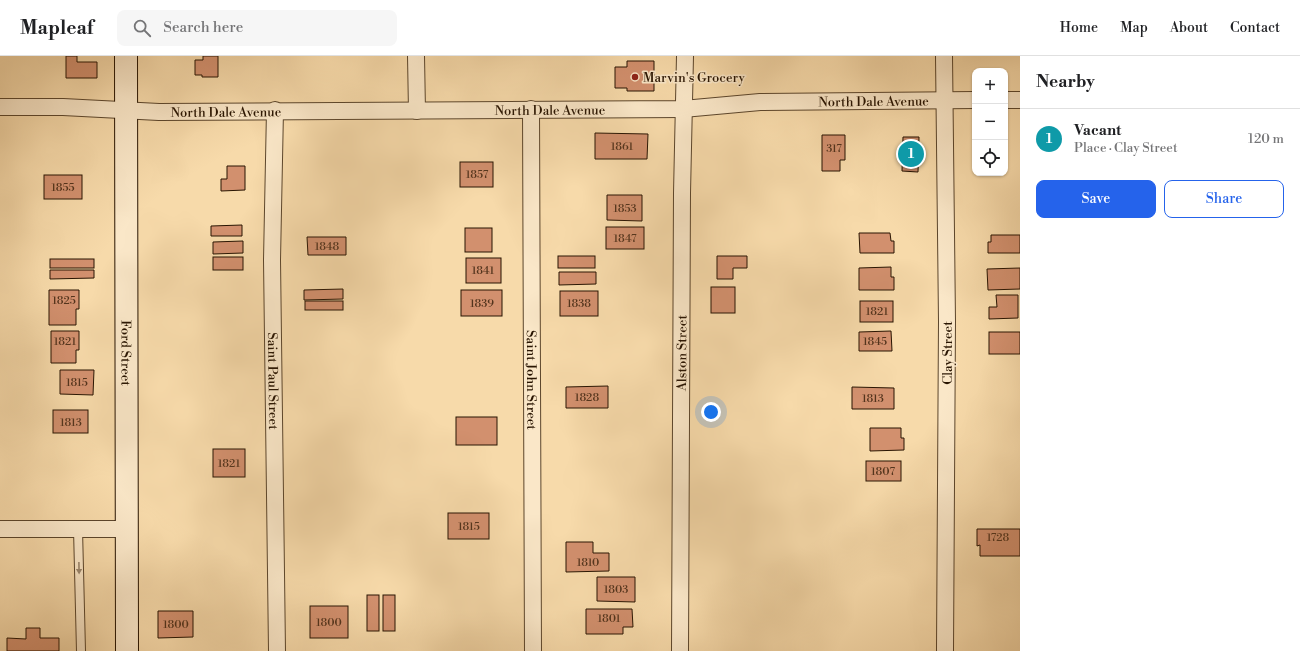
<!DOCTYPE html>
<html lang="en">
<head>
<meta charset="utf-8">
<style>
	:root { --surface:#fff; --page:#f6f6f6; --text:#202124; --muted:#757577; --line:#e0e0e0; --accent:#2563eb }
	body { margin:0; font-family:"Libre Bodoni",serif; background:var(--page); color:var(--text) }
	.controls { position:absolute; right:12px; top:12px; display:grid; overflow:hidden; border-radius:8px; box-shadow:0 1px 3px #0004 }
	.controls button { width:36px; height:36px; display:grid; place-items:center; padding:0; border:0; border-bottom:1px solid var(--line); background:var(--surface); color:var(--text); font:20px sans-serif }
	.you { position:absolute; left:711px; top:356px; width:14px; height:14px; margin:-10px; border:3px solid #fff; border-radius:50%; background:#1a73e8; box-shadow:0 0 0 6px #1a73e833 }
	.badge { display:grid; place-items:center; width:26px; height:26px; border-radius:50%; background:var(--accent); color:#fff; font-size:13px; font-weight:700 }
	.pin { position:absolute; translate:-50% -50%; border:2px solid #fff; box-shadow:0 1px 4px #0006 }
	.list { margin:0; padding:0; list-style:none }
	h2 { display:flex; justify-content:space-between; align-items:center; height:52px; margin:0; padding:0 16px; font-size:17px }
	h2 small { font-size:13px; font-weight:400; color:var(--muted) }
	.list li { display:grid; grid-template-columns:26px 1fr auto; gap:12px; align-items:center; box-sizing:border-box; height:60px; padding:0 16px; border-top:1px solid var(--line) }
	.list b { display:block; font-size:15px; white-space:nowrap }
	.list p { margin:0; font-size:13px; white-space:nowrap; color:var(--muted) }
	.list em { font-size:13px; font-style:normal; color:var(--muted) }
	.actions { display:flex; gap:8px; padding:12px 16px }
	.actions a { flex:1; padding:9px 0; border:1px solid var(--accent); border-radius:8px; text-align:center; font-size:14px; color:var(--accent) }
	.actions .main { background:var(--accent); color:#fff }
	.icon { flex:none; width:22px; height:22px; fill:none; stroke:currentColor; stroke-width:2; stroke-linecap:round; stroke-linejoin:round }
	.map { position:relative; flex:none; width:1020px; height:595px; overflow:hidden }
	header { display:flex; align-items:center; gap:24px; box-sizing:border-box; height:56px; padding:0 20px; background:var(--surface); border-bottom:1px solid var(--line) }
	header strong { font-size:19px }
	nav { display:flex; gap:22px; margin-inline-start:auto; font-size:14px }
	.search { width:280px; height:36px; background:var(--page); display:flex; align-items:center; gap:10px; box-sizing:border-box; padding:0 14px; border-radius:8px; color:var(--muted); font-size:15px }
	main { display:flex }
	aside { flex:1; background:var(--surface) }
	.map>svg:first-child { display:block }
	.building { fill:#d2906e; stroke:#291502 }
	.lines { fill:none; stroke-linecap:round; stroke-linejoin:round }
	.lane-casing { stroke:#5c462c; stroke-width:10 }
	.street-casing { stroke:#5c462c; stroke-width:18 }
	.secondary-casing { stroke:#291502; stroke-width:24 }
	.lane { stroke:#fae7c8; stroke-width:8 }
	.street { stroke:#fae7c8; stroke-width:16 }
	.secondary { stroke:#fae7c8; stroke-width:22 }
	.oneway { fill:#9c886f }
	.poi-dot { fill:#8f2418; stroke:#fae7c8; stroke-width:1.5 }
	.labels { text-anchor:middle; stroke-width:3; stroke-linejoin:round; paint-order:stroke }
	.number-label { font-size:11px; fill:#53341d }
	.poi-label { font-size:13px; fill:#291502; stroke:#fae7c8; text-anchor:start }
	.street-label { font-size:13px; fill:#291502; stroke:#fae7c8 }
</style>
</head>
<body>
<header>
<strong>Mapleaf</strong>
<div class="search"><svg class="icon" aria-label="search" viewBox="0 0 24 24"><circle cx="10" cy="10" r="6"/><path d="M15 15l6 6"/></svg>Search here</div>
<nav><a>Home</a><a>Map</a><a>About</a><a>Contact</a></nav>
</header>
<main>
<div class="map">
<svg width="1020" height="595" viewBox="0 0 1020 595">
	<rect width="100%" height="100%" fill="#f7daaa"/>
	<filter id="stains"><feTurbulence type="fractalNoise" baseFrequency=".005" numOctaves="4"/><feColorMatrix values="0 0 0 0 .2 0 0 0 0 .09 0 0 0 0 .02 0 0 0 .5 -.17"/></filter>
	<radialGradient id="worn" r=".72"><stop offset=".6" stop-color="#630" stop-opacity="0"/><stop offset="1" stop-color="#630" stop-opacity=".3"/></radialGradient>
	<g class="building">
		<polygon points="66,0 77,0 77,6 97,6 97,22 66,22"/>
		<polygon points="203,0 218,0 218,21 202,21 202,19 195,19 195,4 203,4"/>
		<polygon points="627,5 654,5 654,35 627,35 627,32 615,32 615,11 627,11"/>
		<polygon points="595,77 648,78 647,103 595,103"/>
		<polygon points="822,79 845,79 845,104 840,104 840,115 822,115"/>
		<polygon points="903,81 919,81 918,116 902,115"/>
		<rect x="460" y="106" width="33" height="25"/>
		<polygon points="227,110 245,110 245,134 221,135 221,123 227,123"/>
		<rect x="44" y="119" width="38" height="24"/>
		<polygon points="607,139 642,139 642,165 607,164"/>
		<polygon points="242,169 242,180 211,180 211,170"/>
		<rect x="606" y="171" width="38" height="22"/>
		<rect x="465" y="172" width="27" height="24"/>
		<polygon points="859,177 890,177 891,185 894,185 894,197 860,197"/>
		<polygon points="991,179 1020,179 1020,197 988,197 988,186 991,186"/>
		<polygon points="307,181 346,181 346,199 308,199"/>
		<polygon points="243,185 243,197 213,198 213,186"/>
		<rect x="558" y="200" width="37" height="12"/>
		<polygon points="717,200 747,200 747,212 733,212 733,223 717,223"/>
		<rect x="213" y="201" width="30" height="13"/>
		<rect x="466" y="202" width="35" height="25"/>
		<rect x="50" y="203" width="44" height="9"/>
		<polygon points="891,211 891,221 894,221 894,234 859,234 859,212"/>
		<polygon points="1020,212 1020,233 988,234 987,213"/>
		<polygon points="50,214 94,214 94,222 50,223"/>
		<polygon points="559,216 596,216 596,228 559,229"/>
		<rect x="711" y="231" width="24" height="26"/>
		<polygon points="343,233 343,243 304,244 304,234"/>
		<polygon points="49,234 79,234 79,253 76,253 76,269 49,269"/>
		<rect x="461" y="234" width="41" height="26"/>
		<rect x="560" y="235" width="38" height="25"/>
		<polygon points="996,239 1018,239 1018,262 989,263 989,251 997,251"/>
		<rect x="305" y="245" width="38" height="9"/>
		<rect x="860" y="245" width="33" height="21"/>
		<polygon points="51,275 79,275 79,294 76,294 76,307 51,307"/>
		<polygon points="891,275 892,295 859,295 859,276"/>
		<rect x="989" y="276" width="31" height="22"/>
		<polygon points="60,314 94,314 93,339 60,338"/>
		<polygon points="608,330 608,352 566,352 566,331"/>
		<polygon points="852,331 894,332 894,353 852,353"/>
		<rect x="53" y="354" width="35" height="23"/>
		<rect x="456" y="361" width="41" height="28"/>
		<polygon points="870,372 901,372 901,382 904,382 904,394 870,395"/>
		<rect x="213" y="393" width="32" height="28"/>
		<rect x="866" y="405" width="35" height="20"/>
		<rect x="448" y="457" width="41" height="26"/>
		<polygon points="977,473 1020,473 1020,500 980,500 980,489 977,490"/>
		<polygon points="566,486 593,486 593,497 609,497 609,515 566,516"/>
		<polygon points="597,521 635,521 635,546 597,545"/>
		<rect x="367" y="539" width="12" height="36"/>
		<rect x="383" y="539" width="12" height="36"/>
		<rect x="310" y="550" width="38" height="32"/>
		<polygon points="586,553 632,553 633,571 623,571 623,578 586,578"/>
		<polygon points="158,555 193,555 193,581 158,582"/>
		<polygon points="26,572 40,572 40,582 59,582 59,595 7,595 7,582 26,583"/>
	</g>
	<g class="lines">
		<defs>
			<polyline id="lane" points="78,473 81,595"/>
			<g id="street">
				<polyline points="416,0 417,55"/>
				<polyline points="944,0 947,265 945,595"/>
				<polyline points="1005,44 1020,44"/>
				<path id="s1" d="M 0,51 L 63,51 L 159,56 L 683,53 L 760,46 L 975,44"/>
				<path id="s2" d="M 531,53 L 533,595"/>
				<path id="s3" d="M 275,54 L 272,204 L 277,595"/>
				<polyline points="0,473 126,473"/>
				<path id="s4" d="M 680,595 L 682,137 L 685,0"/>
			</g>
			<g id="secondary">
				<path id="s5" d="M 126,0 L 127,595"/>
			</g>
		</defs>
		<use href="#lane" class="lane-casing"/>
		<use href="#street" class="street-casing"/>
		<use href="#secondary" class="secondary-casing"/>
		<use href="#lane" class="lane"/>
		<use href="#street" class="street"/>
		<use href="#secondary" class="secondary"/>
	</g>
	<defs><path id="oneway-solid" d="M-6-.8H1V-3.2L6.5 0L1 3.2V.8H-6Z"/></defs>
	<use class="oneway" href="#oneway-solid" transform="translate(79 512) rotate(89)"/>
	<circle class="poi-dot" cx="635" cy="21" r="4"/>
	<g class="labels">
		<g class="number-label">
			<text x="622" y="94">1861</text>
			<text x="834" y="96">317</text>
			<text x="477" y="122">1857</text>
			<text x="63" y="135">1855</text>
			<text x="625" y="156">1853</text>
			<text x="625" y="186">1847</text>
			<text x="327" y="194">1848</text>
			<text x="483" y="218">1841</text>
			<text x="64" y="248">1825</text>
			<text x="482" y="251">1839</text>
			<text x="579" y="251">1838</text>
			<text x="877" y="259">1821</text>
			<text x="65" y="289">1821</text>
			<text x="875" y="289">1845</text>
			<text x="77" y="330">1815</text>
			<text x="587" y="345">1828</text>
			<text x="873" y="346">1813</text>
			<text x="71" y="370">1813</text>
			<text x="229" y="411">1821</text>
			<text x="883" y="419">1807</text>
			<text x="469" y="474">1815</text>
			<text x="998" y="485">1728</text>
			<text x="588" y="510">1810</text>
			<text x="616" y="537">1803</text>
			<text x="609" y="566">1801</text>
			<text x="329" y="570">1800</text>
			<text x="176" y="572">1800</text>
		</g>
		<g class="poi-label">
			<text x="643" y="26">Marvin's Grocery</text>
		</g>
		<g class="street-label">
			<text dy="5" stroke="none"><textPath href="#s1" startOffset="874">North Dale Avenue</textPath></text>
			<text dy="5" stroke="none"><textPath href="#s1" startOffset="550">North Dale Avenue</textPath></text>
			<text dy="5" stroke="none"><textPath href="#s1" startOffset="226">North Dale Avenue</textPath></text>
			<text dy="5" stroke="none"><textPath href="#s5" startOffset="297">Ford Street</textPath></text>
			<text dy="5" stroke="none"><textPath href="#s4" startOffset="298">Alston Street</textPath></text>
			<text transform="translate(947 297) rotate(-90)" y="5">Clay Street</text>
			<text dy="5" stroke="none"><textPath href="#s2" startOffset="271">Saint John Street</textPath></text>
			<text dy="5" stroke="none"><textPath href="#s3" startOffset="271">Saint Paul Street</textPath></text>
		</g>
	</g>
	<rect width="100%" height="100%" filter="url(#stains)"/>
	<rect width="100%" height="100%" fill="url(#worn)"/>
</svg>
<div class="controls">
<button>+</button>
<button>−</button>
<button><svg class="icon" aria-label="locate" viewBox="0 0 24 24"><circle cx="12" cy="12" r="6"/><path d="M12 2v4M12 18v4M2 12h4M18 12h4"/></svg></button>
</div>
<div class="you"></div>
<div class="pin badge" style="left:911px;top:98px;background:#0f9aa8">1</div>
</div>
<aside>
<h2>Nearby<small></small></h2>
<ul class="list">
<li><span class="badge" style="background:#0f9aa8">1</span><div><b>Vacant</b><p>Place · Clay Street</p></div><em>120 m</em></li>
</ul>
<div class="actions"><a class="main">Save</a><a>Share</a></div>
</aside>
</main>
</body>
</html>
